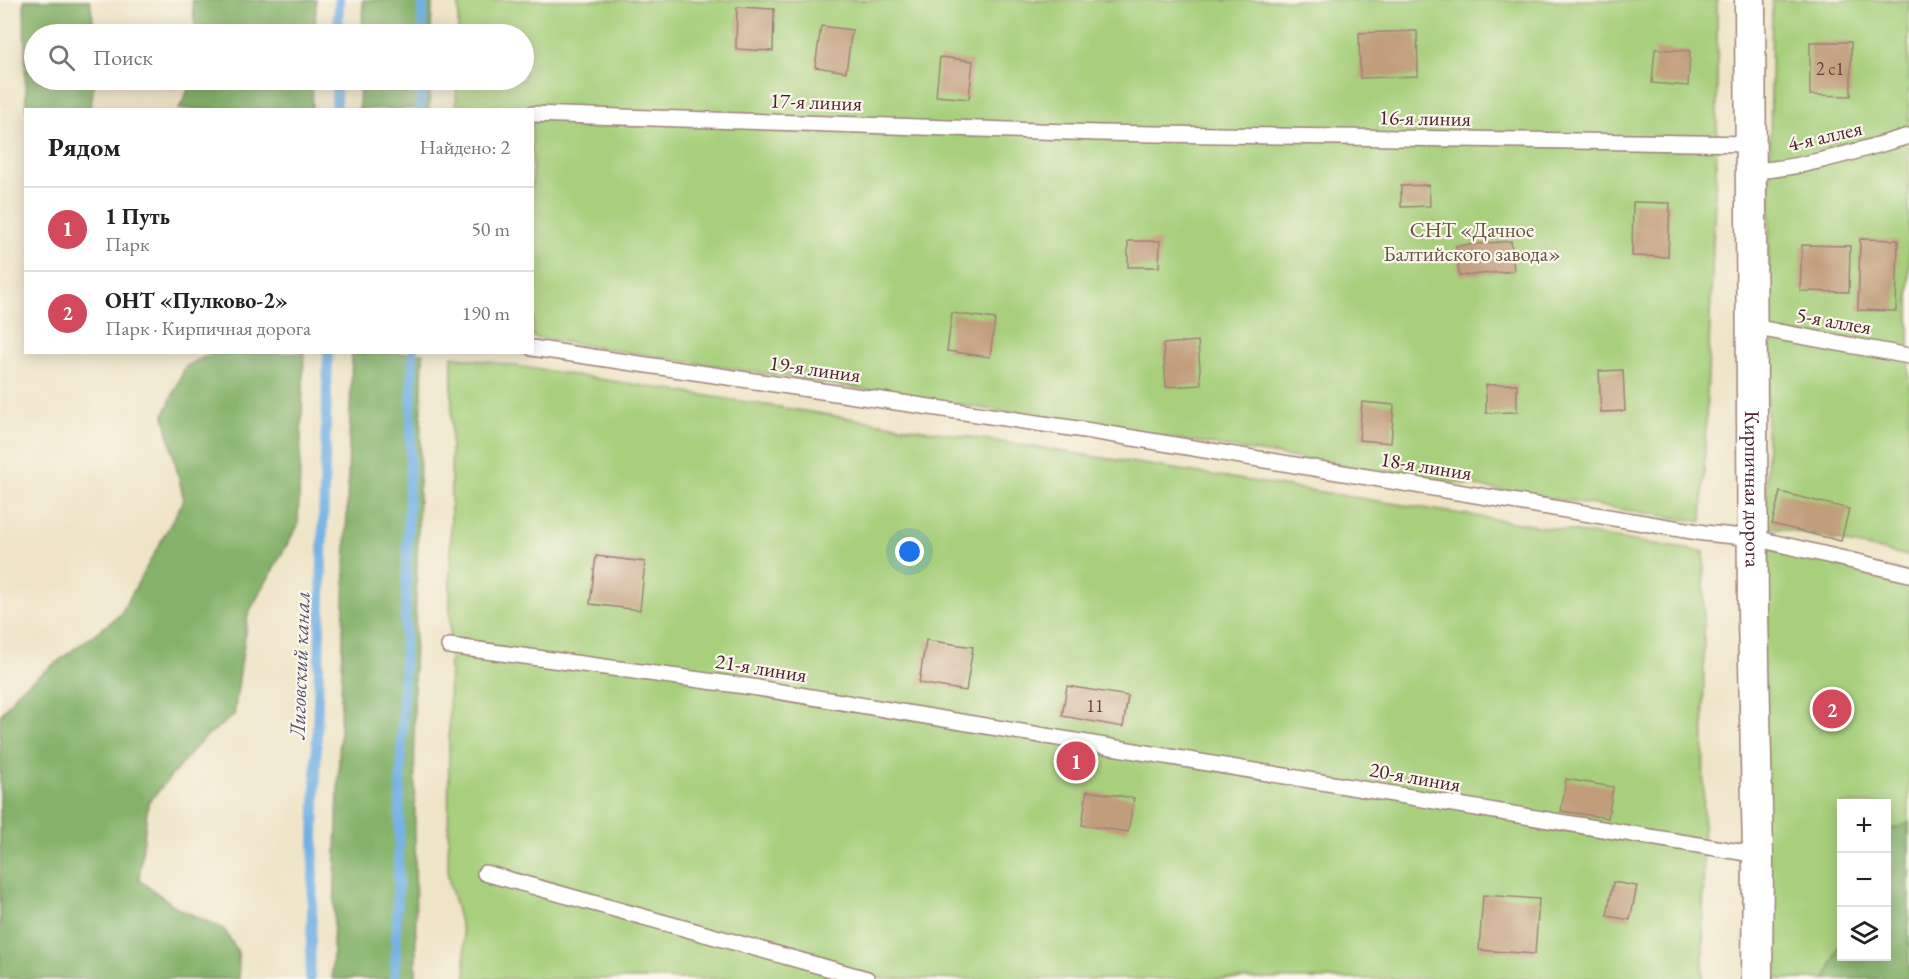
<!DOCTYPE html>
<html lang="ru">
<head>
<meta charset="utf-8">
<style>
	:root { --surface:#fff; --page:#f6f6f6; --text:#222; --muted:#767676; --line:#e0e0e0; --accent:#d1495b }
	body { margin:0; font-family:"EB Garamond",serif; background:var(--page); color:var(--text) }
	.controls { position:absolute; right:18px; bottom:18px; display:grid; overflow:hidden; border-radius:0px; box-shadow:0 3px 15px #0003 }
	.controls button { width:54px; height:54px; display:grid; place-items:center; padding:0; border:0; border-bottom:2px solid var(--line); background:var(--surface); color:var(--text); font:30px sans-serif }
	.you { position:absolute; left:910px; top:552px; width:21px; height:21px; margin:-15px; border:4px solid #fff; border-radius:50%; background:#1a73e8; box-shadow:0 0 0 9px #1a73e833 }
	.badge { display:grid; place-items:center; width:39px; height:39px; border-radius:50%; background:var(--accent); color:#fff; font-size:20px; font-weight:700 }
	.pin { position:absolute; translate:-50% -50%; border:3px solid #fff; box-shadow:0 2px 6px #0006 }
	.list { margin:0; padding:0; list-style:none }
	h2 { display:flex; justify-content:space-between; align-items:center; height:78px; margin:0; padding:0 24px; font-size:26px }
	h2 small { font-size:20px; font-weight:400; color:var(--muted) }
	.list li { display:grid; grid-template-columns:39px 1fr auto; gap:18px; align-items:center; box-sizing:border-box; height:84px; padding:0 24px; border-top:2px solid var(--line) }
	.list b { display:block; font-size:22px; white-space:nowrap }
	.list p { margin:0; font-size:20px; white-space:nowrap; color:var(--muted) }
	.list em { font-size:20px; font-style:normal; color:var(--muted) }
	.icon { flex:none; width:33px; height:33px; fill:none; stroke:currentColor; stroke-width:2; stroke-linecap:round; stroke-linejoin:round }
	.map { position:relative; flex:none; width:1909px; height:979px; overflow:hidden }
	.search { position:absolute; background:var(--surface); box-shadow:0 3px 15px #0003; left:24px; top:24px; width:510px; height:66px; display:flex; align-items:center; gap:15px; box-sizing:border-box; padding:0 21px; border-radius:33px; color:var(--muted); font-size:22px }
	.panel { position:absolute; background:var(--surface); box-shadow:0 3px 15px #0003; left:24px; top:108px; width:510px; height:246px; border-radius:0px }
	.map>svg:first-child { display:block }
	.green { fill:#a7cf7b; stroke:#787753; stroke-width:1.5; fill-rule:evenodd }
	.forest { fill:#85b26b; stroke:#68684b; stroke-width:1.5 }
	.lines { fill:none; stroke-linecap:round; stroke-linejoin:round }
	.stream { stroke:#72b0e4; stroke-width:10 }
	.building { fill:#c19d7b }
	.service-casing { stroke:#9c8279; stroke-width:18 }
	.minor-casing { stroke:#9c8279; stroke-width:33 }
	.service { stroke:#fff; stroke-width:15 }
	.minor { stroke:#fff; stroke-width:30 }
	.labels { text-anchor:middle; stroke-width:4.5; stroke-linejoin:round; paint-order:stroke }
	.number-label { font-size:18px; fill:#683e3f }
	.street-label { font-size:21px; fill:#4a1f2b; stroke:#fbf7ec }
	.park-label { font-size:21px; fill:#665443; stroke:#fbf7ec }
	.water-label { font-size:22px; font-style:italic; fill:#58526c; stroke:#fbf7ec }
</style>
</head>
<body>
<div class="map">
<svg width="1909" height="979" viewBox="0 0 1909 979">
	<rect width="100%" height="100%" fill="#fbf7ec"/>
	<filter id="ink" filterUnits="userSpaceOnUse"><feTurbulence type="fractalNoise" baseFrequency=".0167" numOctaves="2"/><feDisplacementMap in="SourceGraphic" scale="12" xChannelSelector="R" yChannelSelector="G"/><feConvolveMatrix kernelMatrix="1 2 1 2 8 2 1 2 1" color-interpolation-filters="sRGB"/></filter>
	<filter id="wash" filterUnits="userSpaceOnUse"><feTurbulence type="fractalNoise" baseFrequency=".008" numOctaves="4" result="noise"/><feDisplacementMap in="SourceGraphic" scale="24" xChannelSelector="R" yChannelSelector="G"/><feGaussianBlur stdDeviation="1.35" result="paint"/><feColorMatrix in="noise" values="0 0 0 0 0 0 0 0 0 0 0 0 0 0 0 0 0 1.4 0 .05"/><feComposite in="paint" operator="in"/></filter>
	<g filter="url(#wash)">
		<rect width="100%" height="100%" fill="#efe4c7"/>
		<g class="green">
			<polygon points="459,0 1717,0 1717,145 1702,522 533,337 532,110 456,110 457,80 524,80 524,34 458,34"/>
			<polygon points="1772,0 1909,0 1909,556 1766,526"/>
			<polygon points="452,356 1704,552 1703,979 466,979 464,938 448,877"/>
			<path d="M 1754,538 L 1909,573 L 1909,979 L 1757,979 ZM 1842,804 L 1886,804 L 1886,956 L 1842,956 Z"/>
		</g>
		<g class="forest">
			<polygon points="24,0 90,0 95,34 34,34 34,80 95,80 90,109 26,109"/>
			<polygon points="192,0 316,0 315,34 196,34"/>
			<polygon points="363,0 432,0 431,34 362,34"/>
			<polygon points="193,80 313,80 312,109 179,109"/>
			<polygon points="360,80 430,80 429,109 359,109"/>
			<polygon points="212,353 304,353 298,525 248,614 234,715 202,740 148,803 139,880 179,909 224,929 238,952 239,979 0,979 0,716 18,691 120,615 184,500 164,415 185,367"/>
			<polygon points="352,353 423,353 414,669 416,979 332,979"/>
			<polygon points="1909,823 1909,979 1826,979 1841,941 1842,956 1886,956 1887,831"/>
		</g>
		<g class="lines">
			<g class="stream">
				<polyline points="338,34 339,0"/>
				<polyline points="422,34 423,0"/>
				<polyline points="336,110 336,80"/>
				<polyline points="420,110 421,80"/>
				<polyline points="310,979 328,352"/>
				<polyline points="395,979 413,352"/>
			</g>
		</g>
		<g id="blocks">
			<g class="building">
				<polygon points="737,7 774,9 773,51 736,49"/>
				<polygon points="821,26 852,30 846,72 815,67"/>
				<polygon points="1417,31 1418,76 1360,78 1359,33"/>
				<polygon points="1810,42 1851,42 1851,96 1810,95"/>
				<polygon points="1655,49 1690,51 1688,86 1652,83"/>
				<polygon points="940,57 973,61 969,99 936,96"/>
				<polygon points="1429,185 1430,206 1401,207 1401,186"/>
				<polygon points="1633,202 1670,203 1668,257 1632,256"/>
				<polygon points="1860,239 1898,240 1896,311 1858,310"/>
				<polygon points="1128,241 1160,241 1159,267 1128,267"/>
				<polygon points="1511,241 1514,271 1459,276 1456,246"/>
				<polygon points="1802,245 1850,246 1849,292 1800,291"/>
				<polygon points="952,313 995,319 990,357 947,351"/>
				<polygon points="1198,341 1201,385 1166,387 1163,344"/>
				<polygon points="1623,370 1625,411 1601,412 1599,371"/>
				<polygon points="1517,384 1517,412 1486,413 1486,385"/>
				<polygon points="1362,402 1394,405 1391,443 1359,440"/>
				<polygon points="1780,492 1849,509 1841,541 1772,524"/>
				<polygon points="596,556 645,562 640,610 590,604"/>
				<polygon points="926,640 973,647 966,691 919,683"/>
				<polygon points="1067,686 1128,696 1123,727 1062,716"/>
				<polygon points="1566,779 1613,787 1608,818 1561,811"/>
				<polygon points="1087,791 1134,798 1128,832 1082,825"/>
				<polygon points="1613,882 1637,886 1630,920 1607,916"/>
				<polygon points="1483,895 1539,899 1535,954 1479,950"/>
			</g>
		</g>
	</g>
	<g filter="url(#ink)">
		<use href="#blocks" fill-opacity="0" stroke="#9c8279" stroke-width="1.5"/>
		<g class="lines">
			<defs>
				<g id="service">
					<polyline points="532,114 1098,133 1750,144"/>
					<path d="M 1751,171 C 1802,169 1860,150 1909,136"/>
					<polyline points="1752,327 1909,356"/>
					<polyline points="532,348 1091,431 1704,533 1754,538 1909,574"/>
					<polyline points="449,646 752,687 1758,855"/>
					<polyline points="485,873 867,979"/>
				</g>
				<g id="minor">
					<path id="s1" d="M 1750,0 L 1753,614 L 1758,855 L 1757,979"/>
				</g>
			</defs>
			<use href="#service" class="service-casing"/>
			<use href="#minor" class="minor-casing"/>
			<use href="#service" class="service"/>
			<use href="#minor" class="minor"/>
		</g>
	</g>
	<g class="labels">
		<g class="number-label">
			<text x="1830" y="75">2 с1</text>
			<text x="1095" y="712">11</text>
		</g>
		<g class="street-label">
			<text transform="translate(816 102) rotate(2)" y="7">17-я линия</text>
			<text transform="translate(1425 118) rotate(1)" y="7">16-я линия</text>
			<text transform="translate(1825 136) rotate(-13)" y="7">4-я аллея</text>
			<text transform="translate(1834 321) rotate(10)" y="7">5-я аллея</text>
			<text transform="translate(815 369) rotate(8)" y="7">19-я линия</text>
			<text transform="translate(1426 466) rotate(9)" y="7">18-я линия</text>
			<text dy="7" stroke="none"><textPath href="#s1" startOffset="489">Кирпичная дорога</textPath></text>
			<text transform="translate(761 668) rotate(9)" y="7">21-я линия</text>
			<text transform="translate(1415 777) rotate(10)" y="7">20-я линия</text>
		</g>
		<g class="park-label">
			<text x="1472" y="237">СНТ «Дачное<tspan x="1472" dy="24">Балтийского завода»</tspan></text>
		</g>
		<g class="water-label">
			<text transform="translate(299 665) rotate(-88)" y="8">Лиговский канал</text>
		</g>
	</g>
</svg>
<div class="controls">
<button>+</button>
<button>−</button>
<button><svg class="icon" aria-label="layers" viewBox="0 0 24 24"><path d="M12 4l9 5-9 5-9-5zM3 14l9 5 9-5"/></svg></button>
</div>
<div class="you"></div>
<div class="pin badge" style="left:1076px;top:761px">1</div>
<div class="pin badge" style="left:1832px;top:709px">2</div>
<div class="search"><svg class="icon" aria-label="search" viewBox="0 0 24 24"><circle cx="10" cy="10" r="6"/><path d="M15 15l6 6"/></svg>Поиск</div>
<section class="panel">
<h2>Рядом<small>Найдено: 2</small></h2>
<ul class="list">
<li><span class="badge">1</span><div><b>1 Путь</b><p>Парк</p></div><em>50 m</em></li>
<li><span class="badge">2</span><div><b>ОНТ «Пулково-2»</b><p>Парк · Кирпичная дорога</p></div><em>190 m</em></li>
</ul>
</section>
</div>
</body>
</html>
